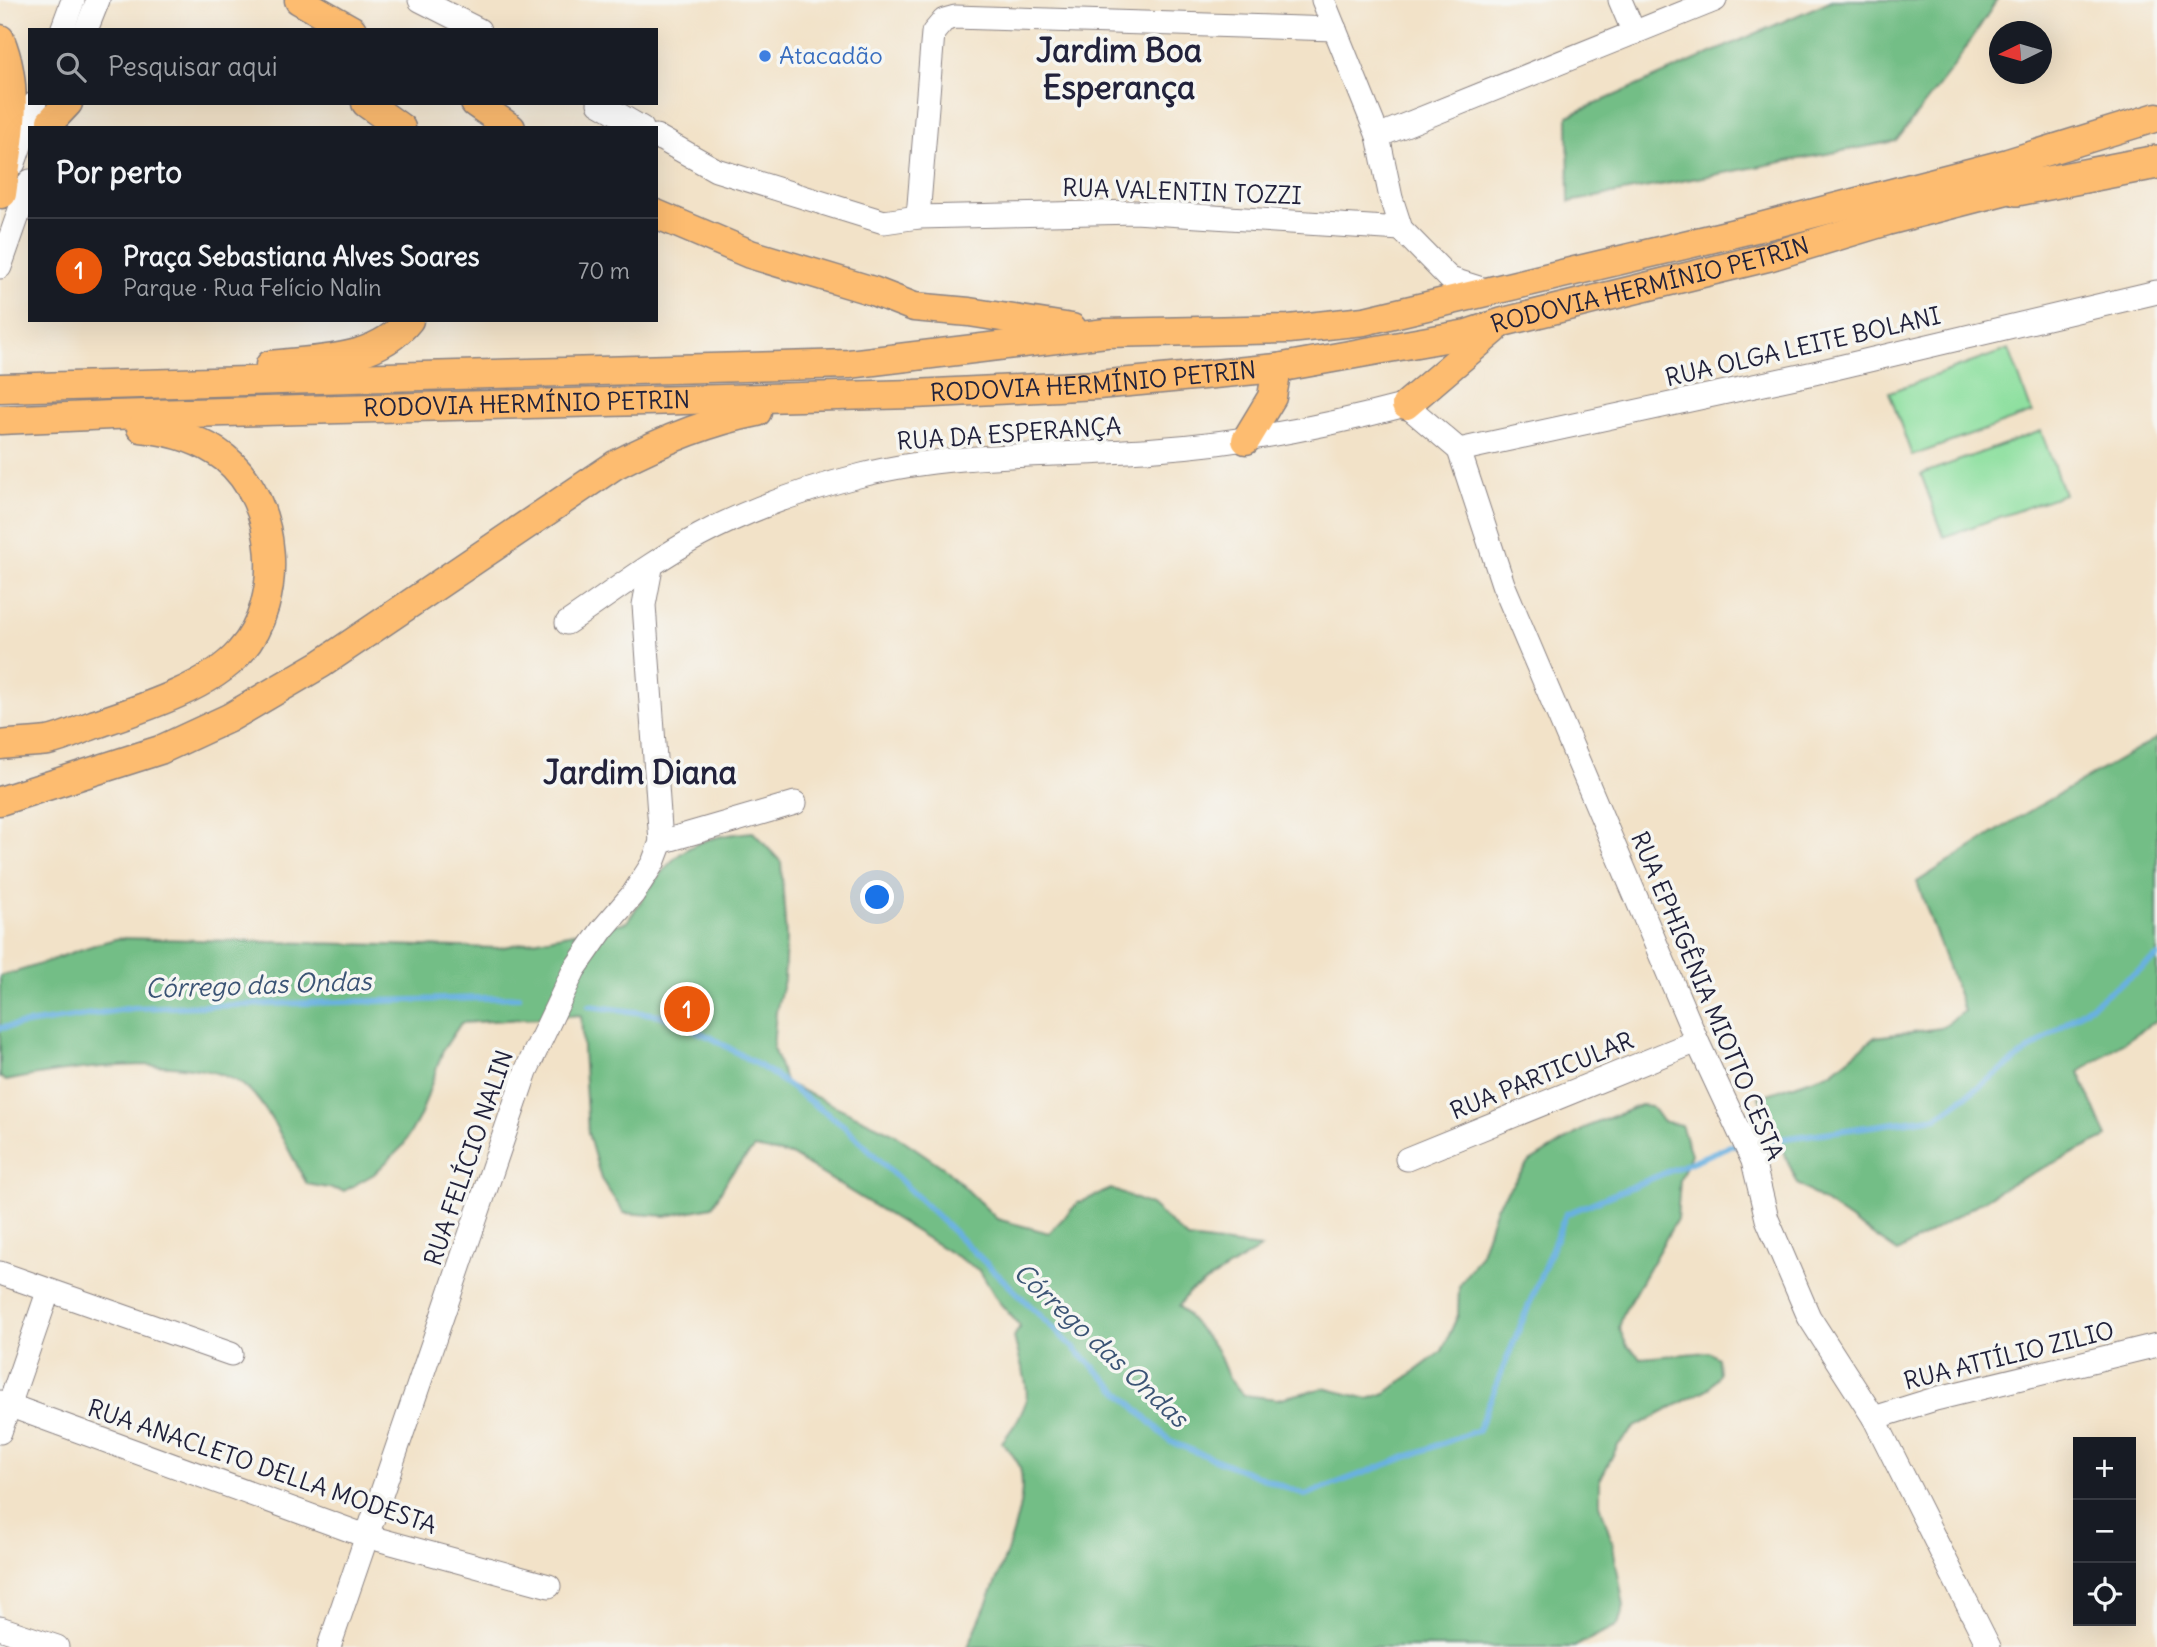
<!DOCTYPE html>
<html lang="pt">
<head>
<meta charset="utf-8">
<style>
	:root { --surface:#171b24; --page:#20242c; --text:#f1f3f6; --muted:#9ea1a6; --line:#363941; --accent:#ea580c }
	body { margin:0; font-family:Delius,sans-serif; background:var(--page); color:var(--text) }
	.controls { position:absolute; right:21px; bottom:21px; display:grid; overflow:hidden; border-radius:0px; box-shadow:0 7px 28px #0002 }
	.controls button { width:63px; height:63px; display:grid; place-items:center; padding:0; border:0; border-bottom:2px solid var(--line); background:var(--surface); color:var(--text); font:35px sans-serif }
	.compass { position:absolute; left:1989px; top:21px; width:63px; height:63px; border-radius:50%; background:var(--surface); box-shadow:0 7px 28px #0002; rotate:265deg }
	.you { position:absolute; left:878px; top:898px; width:24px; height:24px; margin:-18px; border:5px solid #fff; border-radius:50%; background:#1a73e8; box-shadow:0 0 0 10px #1a73e833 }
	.badge { display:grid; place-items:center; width:46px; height:46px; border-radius:50%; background:var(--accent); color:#fff; font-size:23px; font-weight:700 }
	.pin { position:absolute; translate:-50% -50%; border:4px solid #fff; box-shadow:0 2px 7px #0006 }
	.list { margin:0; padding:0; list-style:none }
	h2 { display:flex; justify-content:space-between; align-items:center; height:91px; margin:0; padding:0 28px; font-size:30px }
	h2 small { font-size:23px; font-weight:400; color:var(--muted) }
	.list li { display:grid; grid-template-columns:46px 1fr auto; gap:21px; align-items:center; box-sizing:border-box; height:105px; padding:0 28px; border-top:2px solid var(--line) }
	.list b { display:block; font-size:26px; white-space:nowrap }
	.list p { margin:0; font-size:23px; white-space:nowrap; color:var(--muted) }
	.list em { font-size:23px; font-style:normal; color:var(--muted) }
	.icon { flex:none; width:38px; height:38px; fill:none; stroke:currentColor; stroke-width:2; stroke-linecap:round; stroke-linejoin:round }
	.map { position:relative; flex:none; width:2157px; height:1647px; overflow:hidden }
	.search { position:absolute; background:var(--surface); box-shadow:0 7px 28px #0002; left:28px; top:28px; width:630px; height:77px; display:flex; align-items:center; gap:18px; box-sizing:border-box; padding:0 24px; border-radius:0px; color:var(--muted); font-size:26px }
	.panel { position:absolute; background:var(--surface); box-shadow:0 7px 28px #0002; left:28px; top:126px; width:630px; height:196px; border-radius:0px }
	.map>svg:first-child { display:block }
	.green { fill:#8fe0a0; stroke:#58816e; stroke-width:2 }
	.forest { fill:#73be86; stroke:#4a7060; stroke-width:2 }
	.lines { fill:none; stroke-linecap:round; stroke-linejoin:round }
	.stream { stroke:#69b1e0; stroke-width:6 }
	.minor-casing { stroke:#8a8282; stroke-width:25 }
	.major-casing { stroke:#8a8282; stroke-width:31 }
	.highway-casing { stroke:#8a8282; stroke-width:36 }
	.minor { stroke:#fff; stroke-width:23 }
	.major { stroke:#fdbc70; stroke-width:28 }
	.highway { stroke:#fdbc70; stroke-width:33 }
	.shop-dot { fill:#3f7fe0; stroke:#f6f6f2; stroke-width:2.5 }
	.labels { text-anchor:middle; stroke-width:7; stroke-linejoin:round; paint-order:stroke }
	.shop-label { font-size:24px; fill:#366cbe; stroke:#f6f6f2; text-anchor:start }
	.street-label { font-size:24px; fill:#22223b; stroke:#f6f6f2 }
	.water-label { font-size:26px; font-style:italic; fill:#3b5475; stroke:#f6f6f2 }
	.district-label { font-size:32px; font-weight:bold; fill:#22223b; stroke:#f6f6f2 }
</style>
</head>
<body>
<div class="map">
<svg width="2157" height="1647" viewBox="0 0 2157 1647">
	<rect width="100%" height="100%" fill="#f6f6f2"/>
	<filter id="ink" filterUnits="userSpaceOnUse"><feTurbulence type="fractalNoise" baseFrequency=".0143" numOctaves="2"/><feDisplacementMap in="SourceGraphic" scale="14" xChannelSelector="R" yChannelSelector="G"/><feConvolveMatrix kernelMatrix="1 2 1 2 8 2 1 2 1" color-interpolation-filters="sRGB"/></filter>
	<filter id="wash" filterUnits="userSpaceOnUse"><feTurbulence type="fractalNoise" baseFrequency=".00686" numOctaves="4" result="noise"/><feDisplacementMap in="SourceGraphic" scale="28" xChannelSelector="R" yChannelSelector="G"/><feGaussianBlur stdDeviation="1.57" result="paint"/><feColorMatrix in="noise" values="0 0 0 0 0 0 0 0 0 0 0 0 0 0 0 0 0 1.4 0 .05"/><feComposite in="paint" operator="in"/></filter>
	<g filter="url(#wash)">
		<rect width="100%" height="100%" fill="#f2e2c8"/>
		<g class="green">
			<polygon points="2009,349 2032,413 1912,456 1889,392"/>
			<polygon points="2041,431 2064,494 1944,537 1921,474"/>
		</g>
		<g class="forest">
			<polygon points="1832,0 1997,0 1952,69 1896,141 1569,202 1568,116"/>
			<polygon points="2157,738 2157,1020 2079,1072 2107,1137 2012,1183 1898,1252 1798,1184 1759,1097 1832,1072 1875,1037 1941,1028 1964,1011 1917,882 2016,819"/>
			<path d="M 753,832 L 781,862 L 786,938 L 784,980 L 776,1012 L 773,1048 L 786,1083 L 893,1133 L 947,1170 L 997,1219 L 1049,1233 L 1078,1203 L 1111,1189 L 1151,1205 L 1188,1239 L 1261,1248 L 1188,1293 L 1179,1306 L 1217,1350 L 1229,1379 L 1244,1395 L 1277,1399 L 1324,1388 L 1368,1399 L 1386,1393 L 1442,1351 L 1458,1315 L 1459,1286 L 1481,1253 L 1496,1207 L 1528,1163 L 1589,1126 L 1641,1105 L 1651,1106 L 1662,1121 L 1681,1125 L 1691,1154 L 1680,1180 L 1677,1219 L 1624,1312 L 1619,1328 L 1627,1346 L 1641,1358 L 1708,1352 L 1718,1358 L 1719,1374 L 1711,1387 L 1635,1427 L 1618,1445 L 1600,1480 L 1600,1504 L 1612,1541 L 1624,1606 L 1618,1625 L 1574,1647 L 968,1647 C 985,1606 1032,1510 1020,1468 C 1018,1459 1007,1449 1002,1442 C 1039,1395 1027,1392 1014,1337 L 1020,1326 L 998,1301 L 980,1271 L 791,1155 L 754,1148 L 730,1175 L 712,1207 L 666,1216 L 624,1213 L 601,1179 L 588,1133 L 581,1015 L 461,1023 L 443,1050 L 421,1114 L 403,1146 L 374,1174 L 344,1191 L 307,1184 C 291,1156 276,1121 255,1096 C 215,1046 62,1069 6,1081 L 0,1077 L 0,976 C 41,967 78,947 120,938 L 499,948 L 627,922 C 668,862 676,838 753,832 Z"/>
		</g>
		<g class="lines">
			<g class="stream">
				<polyline points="589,1006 660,1015 712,1038 768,1071 844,1126 1171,1442 1305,1495 1478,1430 1566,1214 1730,1146 1741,1145"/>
				<polyline points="0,1028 133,1008 519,997"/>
				<polyline points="1752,1143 1937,1117 2157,957"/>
			</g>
		</g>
	</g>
	<g filter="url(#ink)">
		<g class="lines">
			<defs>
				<g id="minor">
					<polyline points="420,0 479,30"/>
					<polyline points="1323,0 1378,136 1391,198 1401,229 1450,279 1485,290"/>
					<polyline points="1620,0 1634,33"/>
					<polyline points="62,30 73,0"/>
					<polyline points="86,30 98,0"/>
					<polyline points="599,103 642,128"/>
					<polyline points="656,136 716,170 884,222 918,217 1135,212 1401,229"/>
					<polyline points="1378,136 1715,0"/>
					<polyline points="14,163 35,103"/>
					<polyline points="918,217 933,33 944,20 955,17 1335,29"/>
					<polyline points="0,267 30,181"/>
					<polyline points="1459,450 1814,373 2157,292"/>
					<polyline points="651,568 644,605 661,842"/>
					<path d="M 567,623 C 610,594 653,561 699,536 C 749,509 807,489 862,475 C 955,451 1061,457 1156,449 C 1242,443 1323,427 1406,405 L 1459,450 L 1503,584 L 1697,1041 L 1753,1161 L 1767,1219 L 1809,1317 L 1874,1418 L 1989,1647"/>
					<polyline points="1407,1159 1697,1041"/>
					<polyline points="0,1273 231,1354"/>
					<polyline points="0,1402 366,1536 549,1586"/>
					<polyline points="1874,1418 1935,1399 2157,1345"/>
					<polyline points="0,1432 48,1292"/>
					<polyline points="0,1628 57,1647"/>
					<polyline points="329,1647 526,1071 574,970 602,930 633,894 653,863 661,842 795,803"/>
				</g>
				<g id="major">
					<polyline points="299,0 352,30"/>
					<path d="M 0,39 C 21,90 9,140 2,194"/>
					<polyline points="366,103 401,128"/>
					<polyline points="475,103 511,128"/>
					<polyline points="51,121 68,103"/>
					<polyline points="656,214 750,254 873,291 914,307 969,312 1072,328"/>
					<path d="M 270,365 C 318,359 376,362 409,320"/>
					<polyline points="0,388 849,364 1106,333 1289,329 1364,321 1760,227 2008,163 2157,117"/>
					<polyline points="1406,405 1494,330"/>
					<path id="s1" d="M 0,420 L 112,415 L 914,394 L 1098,385 L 1277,368 L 1467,334 L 1503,322 L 1768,257 L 1887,221 L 2038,182"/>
					<polyline points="1246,440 1272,397 1277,368"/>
					<path d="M 0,745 C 16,743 32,743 48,741 C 63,738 79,730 93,725 C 137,710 209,688 240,652 C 286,601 278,501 225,458 C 201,439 171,431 141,428"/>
					<path d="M 0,801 L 160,750 L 229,718 L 321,664 L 615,465 C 661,441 706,422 757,412"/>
				</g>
				<polyline id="highway" points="2017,189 2157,162"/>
			</defs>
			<use href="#minor" class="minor-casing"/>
			<use href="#major" class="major-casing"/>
			<use href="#highway" class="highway-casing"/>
			<use href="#minor" class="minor"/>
			<use href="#major" class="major"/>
			<use href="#highway" class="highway"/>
		</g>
	</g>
	<circle class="shop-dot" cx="765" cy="56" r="7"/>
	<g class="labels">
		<g class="shop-label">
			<text x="779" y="64">Atacadão</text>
		</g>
		<g class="street-label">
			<text transform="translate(1182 192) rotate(2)" y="8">RUA VALENTIN TOZZI</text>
			<text dy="8" stroke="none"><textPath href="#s1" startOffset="1661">RODOVIA HERMÍNIO PETRIN</textPath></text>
			<text transform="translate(1803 347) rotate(-13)" y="8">RUA OLGA LEITE BOLANI</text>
			<text dy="8" stroke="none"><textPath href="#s1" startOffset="1094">RODOVIA HERMÍNIO PETRIN</textPath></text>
			<text dy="8" stroke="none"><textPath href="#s1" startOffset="527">RODOVIA HERMÍNIO PETRIN</textPath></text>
			<text transform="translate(1009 434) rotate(-4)" y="8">RUA DA ESPERANÇA</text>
			<text transform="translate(1707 996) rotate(67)" y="8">RUA EPHIGÊNIA MIOTTO CESTA</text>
			<text transform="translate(1542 1076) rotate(-22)" y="8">RUA PARTICULAR</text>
			<text transform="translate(469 1158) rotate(-71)" y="8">RUA FELÍCIO NALIN</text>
			<text transform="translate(2009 1356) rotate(-14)" y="8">RUA ATTÍLIO ZILIO</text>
			<text transform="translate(262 1467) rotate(19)" y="8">RUA ANACLETO DELLA MODESTA</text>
		</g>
		<g class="water-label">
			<text transform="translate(258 985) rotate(-2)" y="9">Córrego das Ondas</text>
			<text transform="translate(1101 1345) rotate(43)" y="9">Córrego das Ondas</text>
		</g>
		<g class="district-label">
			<text x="1119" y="62">Jardim Boa<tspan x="1119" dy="37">Esperança</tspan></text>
			<text x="640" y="784">Jardim Diana</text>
		</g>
	</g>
</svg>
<div class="controls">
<button>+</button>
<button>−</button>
<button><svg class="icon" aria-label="locate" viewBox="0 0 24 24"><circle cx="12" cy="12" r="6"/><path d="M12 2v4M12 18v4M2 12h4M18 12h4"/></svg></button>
</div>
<svg class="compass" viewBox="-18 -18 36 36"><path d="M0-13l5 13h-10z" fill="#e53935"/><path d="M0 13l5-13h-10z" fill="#9ea1a6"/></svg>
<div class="you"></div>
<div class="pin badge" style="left:687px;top:1009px">1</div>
<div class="search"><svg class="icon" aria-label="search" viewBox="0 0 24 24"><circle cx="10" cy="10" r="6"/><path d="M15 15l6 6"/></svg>Pesquisar aqui</div>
<section class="panel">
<h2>Por perto<small></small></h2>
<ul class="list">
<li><span class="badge">1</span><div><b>Praça Sebastiana Alves Soares</b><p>Parque · Rua Felício Nalin</p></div><em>70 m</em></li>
</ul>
</section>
</div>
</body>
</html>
